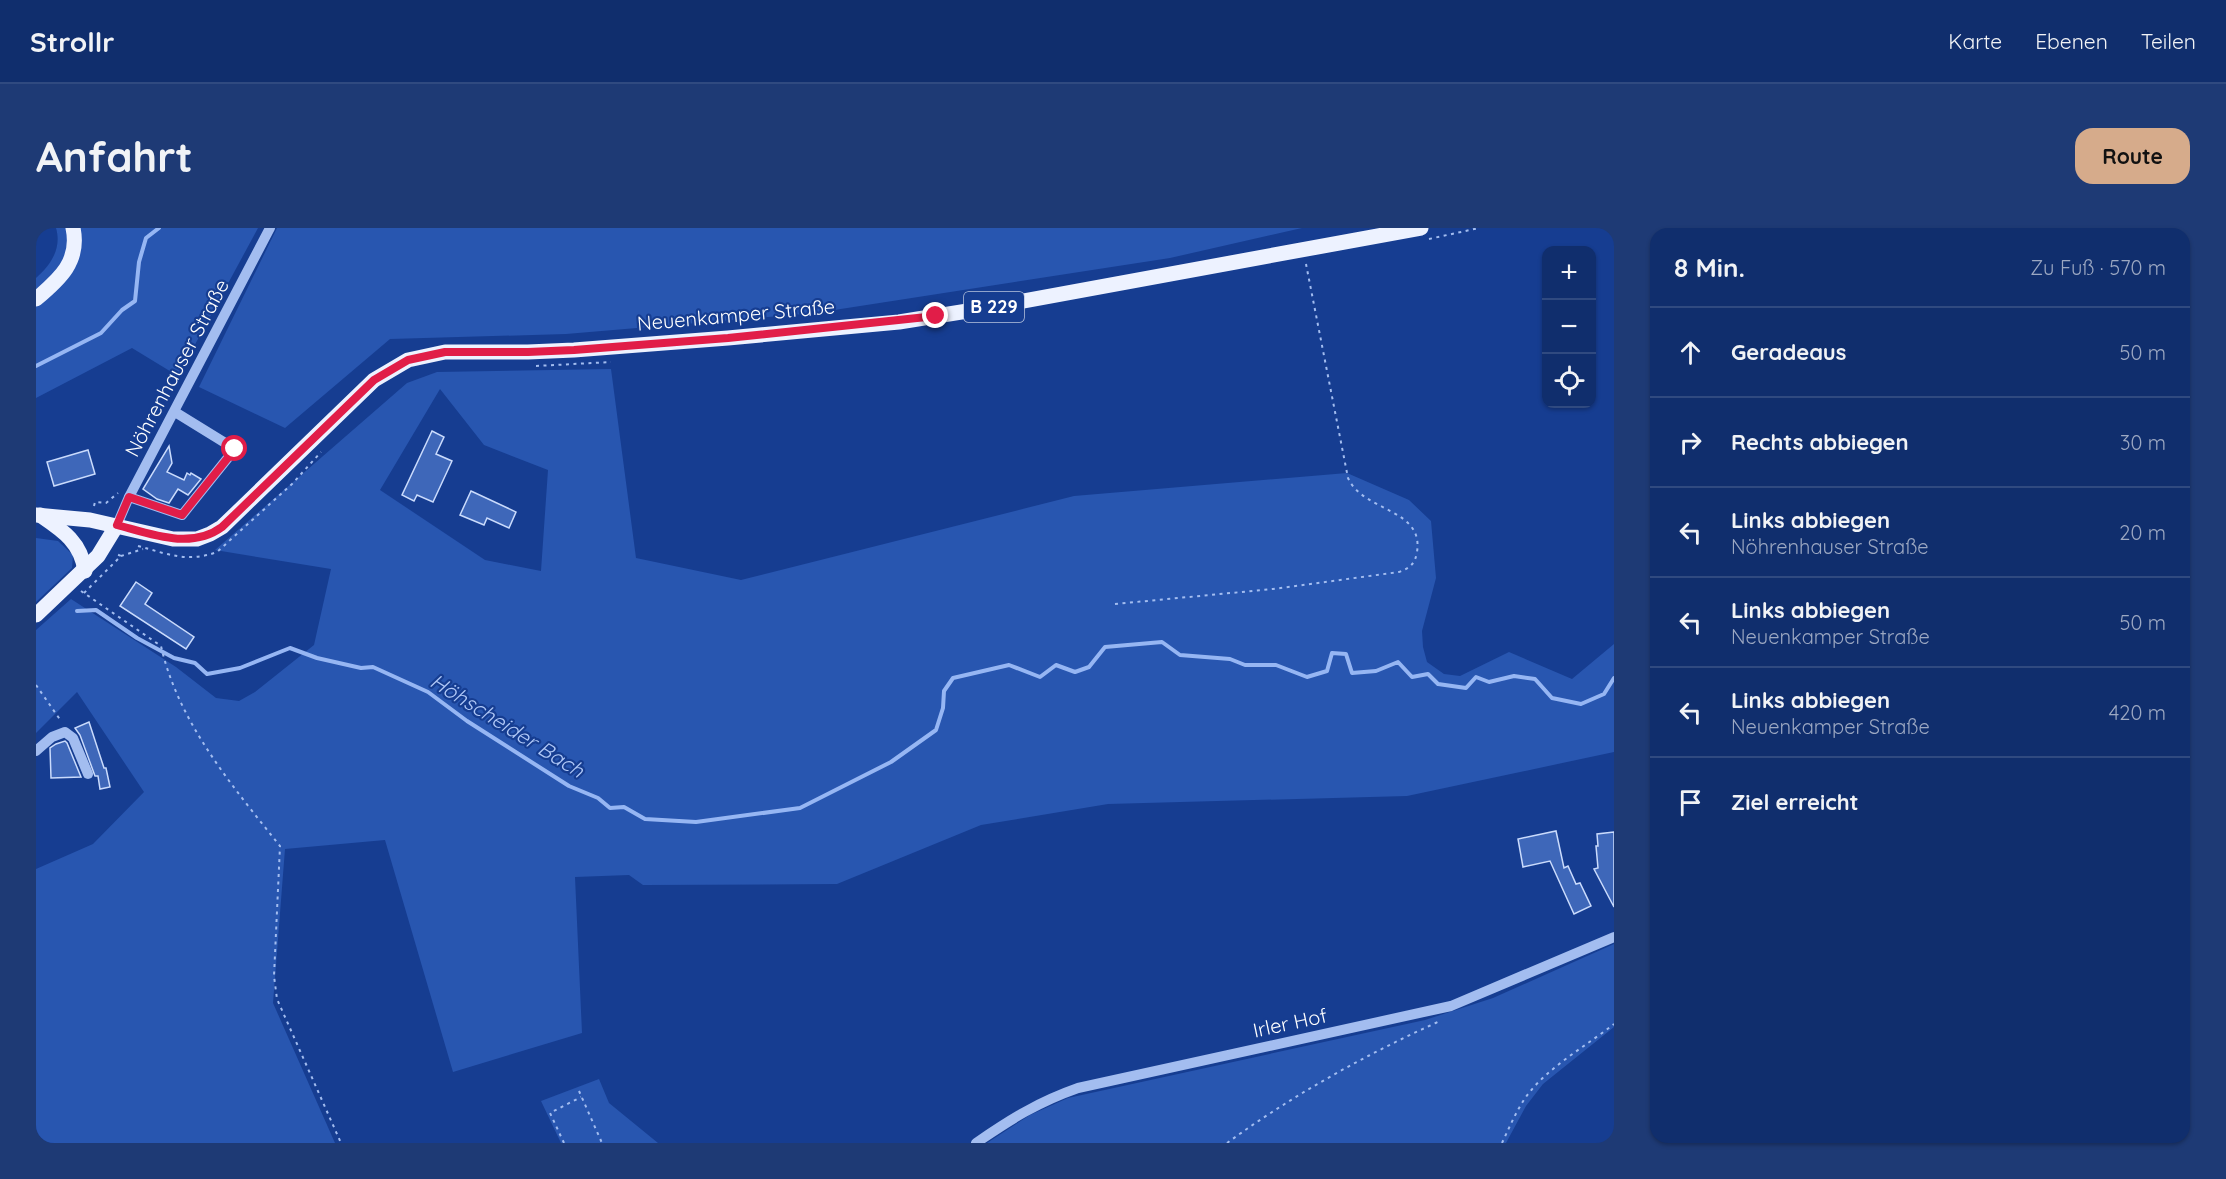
<!DOCTYPE html>
<html lang="de">
<head>
<meta charset="utf-8">
<style>
	:root { --surface:#102e6d; --page:#1e3a75; --text:#f1f3f6; --muted:#9ca8c2; --line:#304a80; --accent:#d6ab8b }
	body { margin:0; font-family:Quicksand,sans-serif; background:var(--page); color:var(--text) }
	.controls { position:absolute; right:18px; top:18px; display:grid; overflow:hidden; border-radius:12px; box-shadow:0 2px 4px #0004 }
	.controls button { width:54px; height:54px; display:grid; place-items:center; padding:0; border:0; border-bottom:2px solid var(--line); background:var(--surface); color:var(--text); font:30px sans-serif }
	.stop { position:absolute; width:18px; height:18px; margin:-14px; border:4px solid #e11d48; border-radius:50%; background:#fff }
	.stop.end { background:#e11d48; border-color:#fff; box-shadow:0 2px 6px #0008 }
	.list { margin:0; padding:0; list-style:none }
	h2 { display:flex; justify-content:space-between; align-items:center; height:78px; margin:0; padding:0 24px; font-size:26px }
	h2 small { font-size:20px; font-weight:400; color:var(--muted) }
	.list li { display:grid; grid-template-columns:39px 1fr auto; gap:18px; align-items:center; box-sizing:border-box; height:90px; padding:0 24px; border-top:2px solid var(--line) }
	.list b { display:block; font-size:22px; white-space:nowrap }
	.list p { margin:0; font-size:20px; white-space:nowrap; color:var(--muted) }
	.list em { font-size:20px; font-style:normal; color:var(--muted) }
	.icon { flex:none; width:33px; height:33px; fill:none; stroke:currentColor; stroke-width:2; stroke-linecap:round; stroke-linejoin:round }
	.map { position:relative; flex:none; width:1578px; height:915px; overflow:hidden; border-radius:18px }
	header { display:flex; align-items:center; gap:36px; box-sizing:border-box; height:84px; padding:0 30px; background:var(--surface); border-bottom:2px solid var(--line) }
	header strong { font-size:28px }
	nav { display:flex; gap:33px; margin-inline-start:auto; font-size:21px }
	.intro { display:flex; align-items:center; justify-content:space-between; box-sizing:border-box; height:144px; padding:0 36px }
	h1 { margin:0; font-size:42px }
	.button { padding:15px 27px; border-radius:18px; background:var(--accent); color:#111; font-size:21px; font-weight:700 }
	main { display:flex; gap:36px; padding:0 36px }
	aside { flex:1; background:var(--surface); border-radius:18px; box-shadow:0 2px 4px #0004 }
	.map>svg:first-child { display:block }
	.green { fill:#2856b0; fill-rule:evenodd }
	.lines { fill:none; stroke-linecap:round; stroke-linejoin:round }
	.stream { stroke:#96b6f3; stroke-width:4 }
	.building { fill:#3e67b9; stroke:#cadbfc; stroke-width:1.5 }
	.path { stroke:#a3bdf0; stroke-width:2; stroke-dasharray:3 4.5; stroke-linecap:butt }
	.minor { stroke:#a3bdf0; stroke-width:10 }
	.major { stroke:#edf2ff; stroke-width:15 }
	.route { stroke:#e11d48; stroke-width:8 }
	.labels { text-anchor:middle; stroke-width:4.5; stroke-linejoin:round; paint-order:stroke }
	.shield { fill:#163d91; stroke:#b9c5de; stroke-width:1.5 }
	.shield-label { font-size:18px; font-weight:bold; fill:#fff }
	.street-label { font-size:20px; fill:#fff; stroke:#163d91 }
	.water-label { font-size:21px; font-style:italic; fill:#b0c8f7; stroke:#163d91 }
</style>
</head>
<body>
<header>
<strong>Strollr</strong>
<nav><a>Karte</a><a>Ebenen</a><a>Teilen</a></nav>
</header>
<div class="intro"><h1>Anfahrt</h1><a class="button">Route</a></div>
<main>
<div class="map">
<svg width="1578" height="915" viewBox="0 0 1578 915">
	<rect width="100%" height="100%" fill="#163d91"/>
	<g class="green">
		<path d="M 20,0 L 222,0 L 142,148 L 96,120 L 0,170 L 0,50 C 15,37 26,20 20,0 Z"/>
		<polygon points="241,0 1266,0 1134,30 779,85 530,106 354,111 249,200 163,159"/>
		<path d="M 575,141 L 600,330 L 705,352 L 1038,268 L 1311,245 L 1373,272 L 1395,293 L 1400,350 L 1386,403 L 1387,419 L 1391,434 L 1408,446 L 1424,448 L 1473,424 L 1536,451 L 1578,416 L 1578,524 L 1371,568 L 1072,576 L 945,597 L 801,656 L 607,657 L 593,647 L 539,649 L 546,805 L 417,844 L 349,612 L 249,621 L 237,775 L 299,915 L 0,915 L 0,641 L 57,616 L 108,564 L 41,464 L 0,505 L 0,402 L 35,371 L 140,439 L 180,470 L 203,473 L 219,464 L 278,417 L 295,341 L 179,322 L 371,155 L 401,144 ZM 404,161 L 448,217 L 512,242 L 505,343 L 449,332 L 344,262 Z"/>
		<polygon points="0,310 22,313 37,327 36,340 0,374"/>
		<polygon points="1578,716 1578,799 1507,856 1490,878 1470,915 951,915 994,887 1032,870 1389,792 1457,770"/>
		<polygon points="563,851 573,875 622,915 525,915 505,873"/>
	</g>
	<g class="lines">
		<g class="stream">
			<polyline points="0,138 65,105 86,82 99,73 103,34 110,10 123,0"/>
			<polyline points="41,383 60,382 101,410 138,430 159,435 171,446 204,440 254,420 281,430 325,440 337,439 392,464 431,493 533,558 562,570 574,580 588,579 609,591 660,594 764,580 855,534 900,502 907,480 908,463 917,450 973,437 1004,449 1020,437 1039,444 1053,439 1069,419 1126,414 1144,427 1194,431 1209,437 1240,437 1271,449 1291,443 1296,425 1310,426 1316,445 1340,443 1362,434 1376,449 1392,446 1402,456 1430,460 1440,449 1453,454 1478,448 1499,451 1516,470 1545,476 1568,466 1578,450"/>
		</g>
	</g>
	<g class="building">
		<polygon points="396,203 408,209 400,226 416,233 397,274 381,267 378,273 366,267"/>
		<polygon points="133,218 136,235 131,244 148,252 151,245 154,247 155,245 165,251 152,267 142,261 133,275 121,271 107,261"/>
		<polygon points="52,222 59,246 18,258 11,234"/>
		<polygon points="435,263 480,284 473,300 451,290 448,297 424,287"/>
		<polygon points="100,354 116,365 109,376 158,409 150,421 84,378"/>
		<polygon points="53,494 68,540 70,540 74,559 64,561 62,548 59,548 44,507 39,500"/>
		<polygon points="29,513 31,515 45,549 15,550 14,520 20,516"/>
		<polygon points="1520,603 1528,640 1532,638 1540,656 1544,655 1555,678 1538,686 1514,633 1487,639 1482,611"/>
		<polygon points="1578,604 1578,679 1558,641 1562,640 1560,618 1562,618 1561,606"/>
	</g>
	<g class="lines">
		<g class="path">
			<polyline points="1393,11 1443,0"/>
			<polyline points="500,138 575,134"/>
			<polyline points="58,278 59,274 70,275 82,265"/>
			<path d="M 102,318 C 132,326 151,335 181,324 L 256,256 L 285,224"/>
			<polyline points="85,328 107,321"/>
			<path d="M 45,363 L 125,418 C 142,494 197,559 244,618 L 238,748 L 241,771 L 305,915"/>
			<polyline points="48,365 85,328 78,325"/>
			<path d="M 1079,376 L 1237,361 L 1363,344 C 1374,340 1379,336 1381,324 C 1388,280 1327,284 1312,250 L 1270,36"/>
			<polyline points="0,457 25,493"/>
			<polyline points="543,863 566,915"/>
			<polyline points="528,915 514,885 545,869"/>
			<path d="M 1191,915 C 1257,867 1329,827 1404,793"/>
			<path d="M 1466,915 C 1474,898 1481,881 1492,866 C 1514,838 1550,818 1578,796"/>
		</g>
		<g class="minor">
			<polyline points="93,269 146,287 199,221 139,184"/>
			<polyline points="81,297 93,269 234,0"/>
			<polyline points="0,523 16,509 29,504 37,510 52,546"/>
			<path d="M 940,915 C 975,891 1002,874 1042,860 L 1415,778 L 1578,709"/>
		</g>
		<g class="major">
			<path d="M 0,71 C 24,51 44,33 37,0"/>
			<polyline points="0,287 54,292 137,311 161,311 174,306 186,299 338,152 372,132 409,124 492,124 538,122 692,110 863,94 944,81 1385,0"/>
			<path d="M 4,287 C 26,302 45,314 49,343"/>
			<polyline points="0,387 62,328 81,297"/>
		</g>
	</g>
	<g class="lines">
		<path class="route" d="M 199,221 L 146,287 L 93,269 L 81,297 C 115,306 155,322 186,299 L 338,152 L 372,132 L 409,124 L 492,124 L 538,122 L 692,110 L 900,88"/>
	</g>
	<g class="labels">
		<rect class="shield" x="928" y="64" width="60" height="30" rx="4.5"/>
		<g class="shield-label">
			<text x="958" y="85">B 229</text>
		</g>
		<g class="street-label">
			<text transform="translate(700 87) rotate(-5)" y="7">Neuenkamper Straße</text>
			<text transform="translate(141 140) rotate(-62)" y="7">Nöhrenhauser Straße</text>
			<text transform="translate(1254 795) rotate(-12)" y="7">Irler Hof</text>
		</g>
		<g class="water-label">
			<text transform="translate(471 498) rotate(32)" y="7">Höhscheider Bach</text>
		</g>
	</g>
</svg>
<div class="controls">
<button>+</button>
<button>−</button>
<button><svg class="icon" aria-label="locate" viewBox="0 0 24 24"><circle cx="12" cy="12" r="6"/><path d="M12 2v4M12 18v4M2 12h4M18 12h4"/></svg></button>
</div>
<div class="stop" style="left:199px;top:221px"></div>
<div class="stop end" style="left:900px;top:88px"></div>
</div>
<aside>
<h2>8 Min.<small>Zu Fuß · 570 m</small></h2>
<ul class="list">
<li><svg class="icon" aria-label="ahead" viewBox="0 0 24 24"><path d="M12 20V5M6 11l6-6 6 6"/></svg><div><b>Geradeaus</b></div><em>50 m</em></li>
<li><svg class="icon" aria-label="right" viewBox="0 0 24 24"><path d="M7 20v-9h11M14 6l5 5-5 5"/></svg><div><b>Rechts abbiegen</b></div><em>30 m</em></li>
<li><svg class="icon" aria-label="left" viewBox="0 0 24 24"><path d="M17 20v-9H6M10 6l-5 5 5 5"/></svg><div><b>Links abbiegen</b><p>Nöhrenhauser Straße</p></div><em>20 m</em></li>
<li><svg class="icon" aria-label="left" viewBox="0 0 24 24"><path d="M17 20v-9H6M10 6l-5 5 5 5"/></svg><div><b>Links abbiegen</b><p>Neuenkamper Straße</p></div><em>50 m</em></li>
<li><svg class="icon" aria-label="left" viewBox="0 0 24 24"><path d="M17 20v-9H6M10 6l-5 5 5 5"/></svg><div><b>Links abbiegen</b><p>Neuenkamper Straße</p></div><em>420 m</em></li>
<li><svg class="icon" aria-label="arrive" viewBox="0 0 24 24"><path d="M6 21V4h12l-3 4 3 4H6"/></svg><div><b>Ziel erreicht</b></div></li>
</ul>
</aside>
</main>
</body>
</html>
